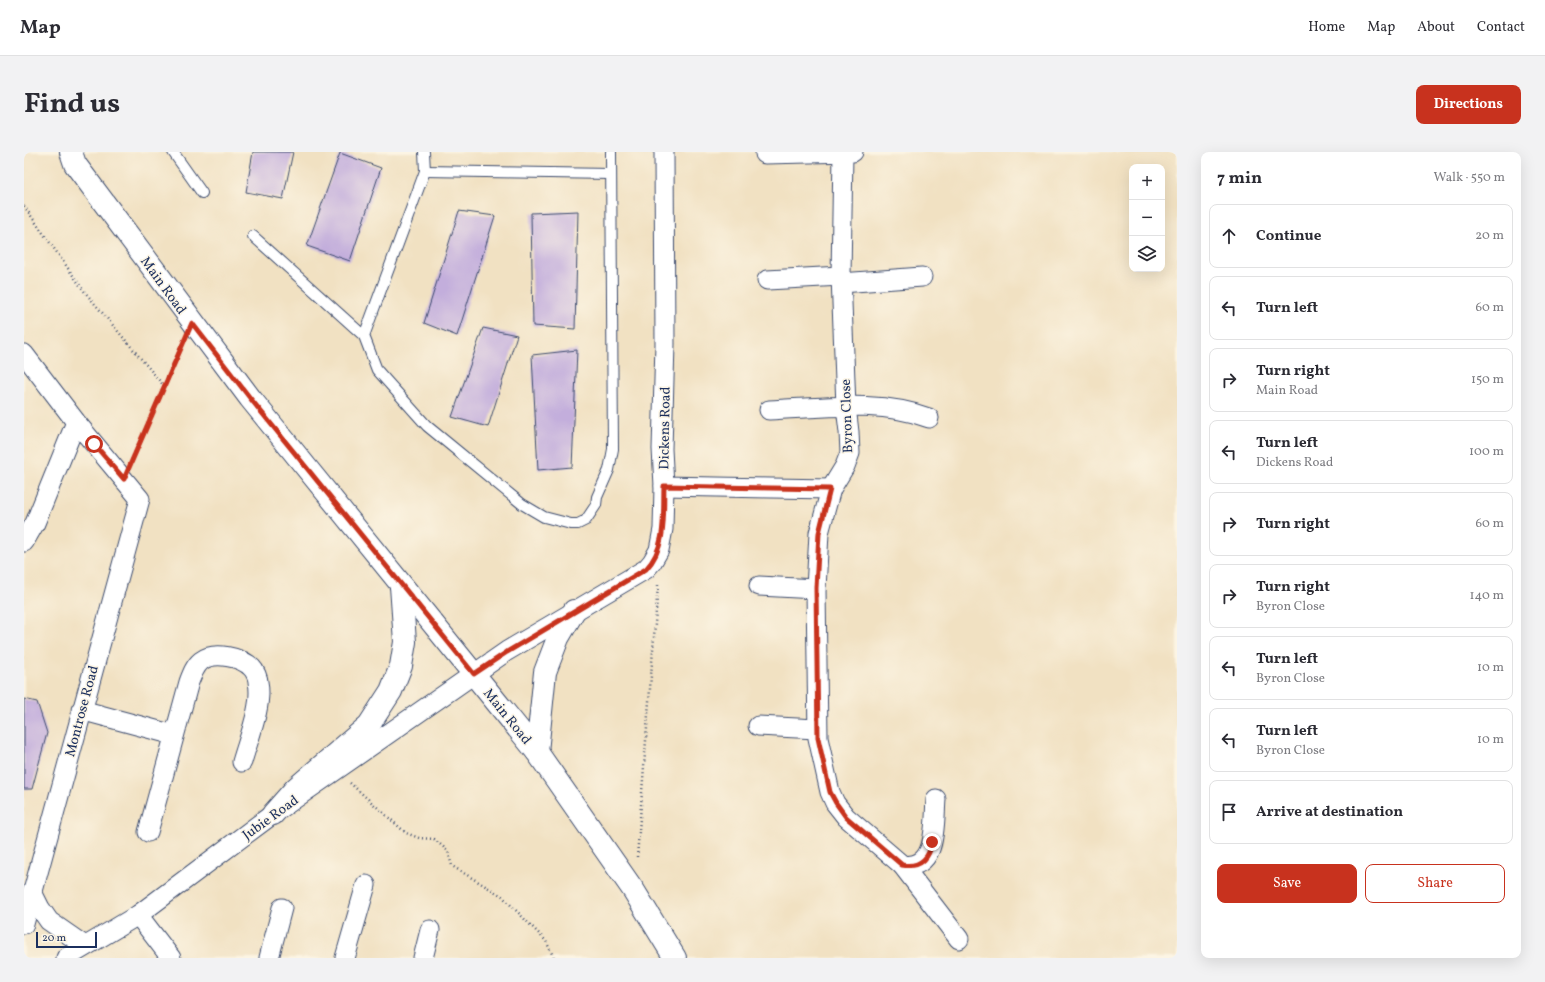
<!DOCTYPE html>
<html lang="en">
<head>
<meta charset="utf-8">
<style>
	:root { --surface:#fff; --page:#f2f2f3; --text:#2b2b33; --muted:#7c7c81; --line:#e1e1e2; --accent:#c8321e }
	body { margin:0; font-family:Vollkorn,serif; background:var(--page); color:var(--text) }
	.controls { position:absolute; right:12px; top:12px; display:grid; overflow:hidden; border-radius:8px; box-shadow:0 4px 16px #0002 }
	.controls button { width:36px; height:36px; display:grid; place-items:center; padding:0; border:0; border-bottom:1px solid var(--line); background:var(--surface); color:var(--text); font:20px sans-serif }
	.scale { position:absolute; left:12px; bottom:10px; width:61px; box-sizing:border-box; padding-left:4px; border:2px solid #1b2f5e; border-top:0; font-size:11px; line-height:14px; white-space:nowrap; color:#1b2f5e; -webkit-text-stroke:3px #fcf5e5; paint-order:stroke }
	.stop { position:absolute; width:12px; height:12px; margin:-9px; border:3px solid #c8321e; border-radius:50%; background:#fff }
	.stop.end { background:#c8321e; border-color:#fff; box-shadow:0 1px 4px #0008 }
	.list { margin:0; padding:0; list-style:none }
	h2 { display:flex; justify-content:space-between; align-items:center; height:52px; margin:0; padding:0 16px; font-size:17px }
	h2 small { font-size:13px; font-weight:400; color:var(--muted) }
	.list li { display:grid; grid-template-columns:26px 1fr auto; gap:12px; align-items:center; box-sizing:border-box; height:64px; margin:0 8px 8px; padding:0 8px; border:1px solid var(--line); border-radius:8px }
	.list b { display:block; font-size:15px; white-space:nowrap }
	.list p { margin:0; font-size:13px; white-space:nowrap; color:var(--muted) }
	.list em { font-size:13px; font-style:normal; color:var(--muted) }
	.actions { display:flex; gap:8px; padding:12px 16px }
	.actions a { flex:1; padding:9px 0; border:1px solid var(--accent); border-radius:8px; text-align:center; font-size:14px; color:var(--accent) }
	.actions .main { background:var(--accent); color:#fff }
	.icon { flex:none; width:22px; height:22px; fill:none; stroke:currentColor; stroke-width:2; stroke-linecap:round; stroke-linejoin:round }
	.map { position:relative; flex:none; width:1153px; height:806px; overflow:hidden; border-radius:8px }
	header { display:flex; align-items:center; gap:24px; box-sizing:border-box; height:56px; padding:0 20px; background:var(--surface); border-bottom:1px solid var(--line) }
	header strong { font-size:19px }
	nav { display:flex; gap:22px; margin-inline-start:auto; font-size:14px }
	.intro { display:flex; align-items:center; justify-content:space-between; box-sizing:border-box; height:96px; padding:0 24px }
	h1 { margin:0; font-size:28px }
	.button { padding:10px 18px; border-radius:8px; background:var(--accent); color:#fff; font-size:14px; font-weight:700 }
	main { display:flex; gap:24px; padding:0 24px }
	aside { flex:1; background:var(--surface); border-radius:8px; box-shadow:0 4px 16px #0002 }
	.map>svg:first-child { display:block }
	.building { fill:#c3aedc }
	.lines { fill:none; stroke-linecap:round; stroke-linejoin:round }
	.service-casing { stroke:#3b4a6d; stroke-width:12 }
	.minor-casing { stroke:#3b4a6d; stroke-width:21 }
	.tertiary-casing { stroke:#3b4a6d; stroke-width:24 }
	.path { stroke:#3b4a6d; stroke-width:2.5; stroke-dasharray:1 3; stroke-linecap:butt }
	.service { stroke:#fff; stroke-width:10 }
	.minor { stroke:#fff; stroke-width:19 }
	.tertiary { stroke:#fff; stroke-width:22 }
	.route { stroke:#c8321e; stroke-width:5 }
	.labels { text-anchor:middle; stroke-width:3; stroke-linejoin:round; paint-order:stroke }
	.street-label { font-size:14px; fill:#1b2f5e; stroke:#fcf5e5 }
</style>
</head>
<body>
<header>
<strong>Map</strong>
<nav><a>Home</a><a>Map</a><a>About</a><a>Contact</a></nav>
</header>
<div class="intro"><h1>Find us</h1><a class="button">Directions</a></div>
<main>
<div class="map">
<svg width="1153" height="806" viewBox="0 0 1153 806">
	<rect width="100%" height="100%" fill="#fcf5e5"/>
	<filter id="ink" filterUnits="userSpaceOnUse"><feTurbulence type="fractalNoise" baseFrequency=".025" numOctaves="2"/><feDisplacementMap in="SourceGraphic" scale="8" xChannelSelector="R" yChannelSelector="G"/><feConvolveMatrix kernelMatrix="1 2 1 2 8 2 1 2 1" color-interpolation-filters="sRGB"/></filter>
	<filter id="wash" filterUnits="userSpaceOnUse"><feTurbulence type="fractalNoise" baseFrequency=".012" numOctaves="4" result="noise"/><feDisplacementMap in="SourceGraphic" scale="16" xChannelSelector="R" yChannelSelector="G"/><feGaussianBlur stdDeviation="0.9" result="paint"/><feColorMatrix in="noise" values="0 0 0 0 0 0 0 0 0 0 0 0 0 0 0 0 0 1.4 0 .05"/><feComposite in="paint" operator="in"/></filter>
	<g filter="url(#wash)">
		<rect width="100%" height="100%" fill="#f1e1c2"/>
		<g id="blocks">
			<g class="building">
				<polygon points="229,0 269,0 259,47 222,40"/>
				<polygon points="316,1 357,16 326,109 283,94"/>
				<polygon points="435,59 471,64 433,184 400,171"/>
				<polygon points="554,59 551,177 509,174 507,61"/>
				<polygon points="459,176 493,183 464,275 428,265"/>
				<polygon points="553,198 548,315 514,318 508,203"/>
				<polygon points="0,547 13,550 23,581 8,637 0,637"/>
			</g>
		</g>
	</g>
	<g filter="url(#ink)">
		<use href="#blocks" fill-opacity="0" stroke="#3b4a6d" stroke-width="1"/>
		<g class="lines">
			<defs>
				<g id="service">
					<polyline points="149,0 178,41"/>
					<polyline points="401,19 587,22"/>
					<polyline points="229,84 340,184 353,218 403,274 498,352 520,365 547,372 554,372 562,368 572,353 573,345 585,318 589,297 587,0"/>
					<polyline points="340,184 401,19 400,0"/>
				</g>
				<g id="minor">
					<path d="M 819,1 L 817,124 L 822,255 L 825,280 L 826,301 L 821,314 L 807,337 L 795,381 L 792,437 L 794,586 L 806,640 L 811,651 L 822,665 L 878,713 C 914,719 910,671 912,647"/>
					<polyline points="741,2 829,0"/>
					<polyline points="743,128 817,124"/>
					<polyline points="817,131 898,125"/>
					<polyline points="0,202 52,270 116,347 0,772"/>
					<path d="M 745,258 C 797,256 856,247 905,266"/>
					<polyline points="640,334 807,337"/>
					<polyline points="0,390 11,371 52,270"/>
					<polyline points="735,434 792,437"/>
					<polyline points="57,558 150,583"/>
					<polyline points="734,574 793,577"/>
					<path d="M 124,680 L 165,530 C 168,522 171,514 177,509 C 190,499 218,505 228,516 C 231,519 234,526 234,530 C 239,553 224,588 218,610"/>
					<polyline points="878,713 935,787"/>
					<polyline points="8,740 16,756 25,769 61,794"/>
					<polyline points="114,763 147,806"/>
					<polyline points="42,806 114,763 249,662 483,499 622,417 628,410 635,398 639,377 640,334 638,297 641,192 640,0"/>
					<polyline points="245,806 258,756"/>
					<polyline points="321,806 342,733"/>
					<polyline points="399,806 406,778"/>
				</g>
				<g id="tertiary">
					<polyline points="47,0 51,12 226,246 513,600 610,739 651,806"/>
					<polyline points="513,600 521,520 534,486 550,459"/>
					<polyline points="249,662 272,636 345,573 367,539 377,514 381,490 377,434"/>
				</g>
			</defs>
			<use href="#service" class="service-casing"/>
			<use href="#minor" class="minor-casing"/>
			<use href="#tertiary" class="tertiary-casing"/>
			<g class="path">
				<polyline points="0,54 60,139 140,234"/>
				<polyline points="108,308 159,191"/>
				<polyline points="326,631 382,681 395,686 410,687 424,699 428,714 478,744 522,789 530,806"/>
				<polyline points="613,705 634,433"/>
			</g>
			<use href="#service" class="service"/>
			<use href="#minor" class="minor"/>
			<use href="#tertiary" class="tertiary"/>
		</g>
	</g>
	<g class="lines" filter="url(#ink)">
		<path class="route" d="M 70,292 L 100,327 L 168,171 L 226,246 L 450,522 L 483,500 L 622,417 C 643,395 639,363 640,334 L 806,337 L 795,381 L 792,436 L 794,586 L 806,640 L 812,651 L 822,665 L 878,713 C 896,716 905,707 908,690"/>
	</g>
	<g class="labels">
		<g class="street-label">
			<text transform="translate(140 133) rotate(54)" y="5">Main Road</text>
			<text transform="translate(822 264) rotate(-92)" y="5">Byron Close</text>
			<text transform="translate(640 276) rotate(-89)" y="5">Dickens Road</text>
			<text transform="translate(57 559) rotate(-75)" y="5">Montrose Road</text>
			<text transform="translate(484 564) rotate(51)" y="5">Main Road</text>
			<text transform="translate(246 665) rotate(-36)" y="5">Jubie Road</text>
		</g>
	</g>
</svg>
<div class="controls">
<button>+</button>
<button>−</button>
<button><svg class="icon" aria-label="layers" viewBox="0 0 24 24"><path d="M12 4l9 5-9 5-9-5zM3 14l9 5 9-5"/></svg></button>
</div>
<div class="scale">20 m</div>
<div class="stop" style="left:70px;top:292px"></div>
<div class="stop end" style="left:908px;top:690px"></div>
</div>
<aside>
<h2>7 min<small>Walk · 550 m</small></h2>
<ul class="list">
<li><svg class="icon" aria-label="ahead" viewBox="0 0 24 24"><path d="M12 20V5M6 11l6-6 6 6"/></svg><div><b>Continue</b></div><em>20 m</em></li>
<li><svg class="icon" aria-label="left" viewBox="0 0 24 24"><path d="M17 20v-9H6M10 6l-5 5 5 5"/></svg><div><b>Turn left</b></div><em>60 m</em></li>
<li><svg class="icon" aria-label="right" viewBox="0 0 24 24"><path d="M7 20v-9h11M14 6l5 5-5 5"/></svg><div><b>Turn right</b><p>Main Road</p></div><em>150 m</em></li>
<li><svg class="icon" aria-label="left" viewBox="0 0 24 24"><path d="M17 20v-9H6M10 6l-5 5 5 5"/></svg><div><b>Turn left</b><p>Dickens Road</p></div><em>100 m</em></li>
<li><svg class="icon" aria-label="right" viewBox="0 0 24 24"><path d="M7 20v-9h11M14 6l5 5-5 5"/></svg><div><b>Turn right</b></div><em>60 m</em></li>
<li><svg class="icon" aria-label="right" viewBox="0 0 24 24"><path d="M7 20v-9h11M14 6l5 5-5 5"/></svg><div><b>Turn right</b><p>Byron Close</p></div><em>140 m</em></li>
<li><svg class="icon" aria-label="left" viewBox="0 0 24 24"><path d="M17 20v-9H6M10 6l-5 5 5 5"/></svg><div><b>Turn left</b><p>Byron Close</p></div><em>10 m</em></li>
<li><svg class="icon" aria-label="left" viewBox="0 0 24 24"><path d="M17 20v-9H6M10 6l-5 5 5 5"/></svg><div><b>Turn left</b><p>Byron Close</p></div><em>10 m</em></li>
<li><svg class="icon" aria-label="arrive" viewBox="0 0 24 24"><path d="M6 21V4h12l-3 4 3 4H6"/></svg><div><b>Arrive at destination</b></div></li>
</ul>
<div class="actions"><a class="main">Save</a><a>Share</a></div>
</aside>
</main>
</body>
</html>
